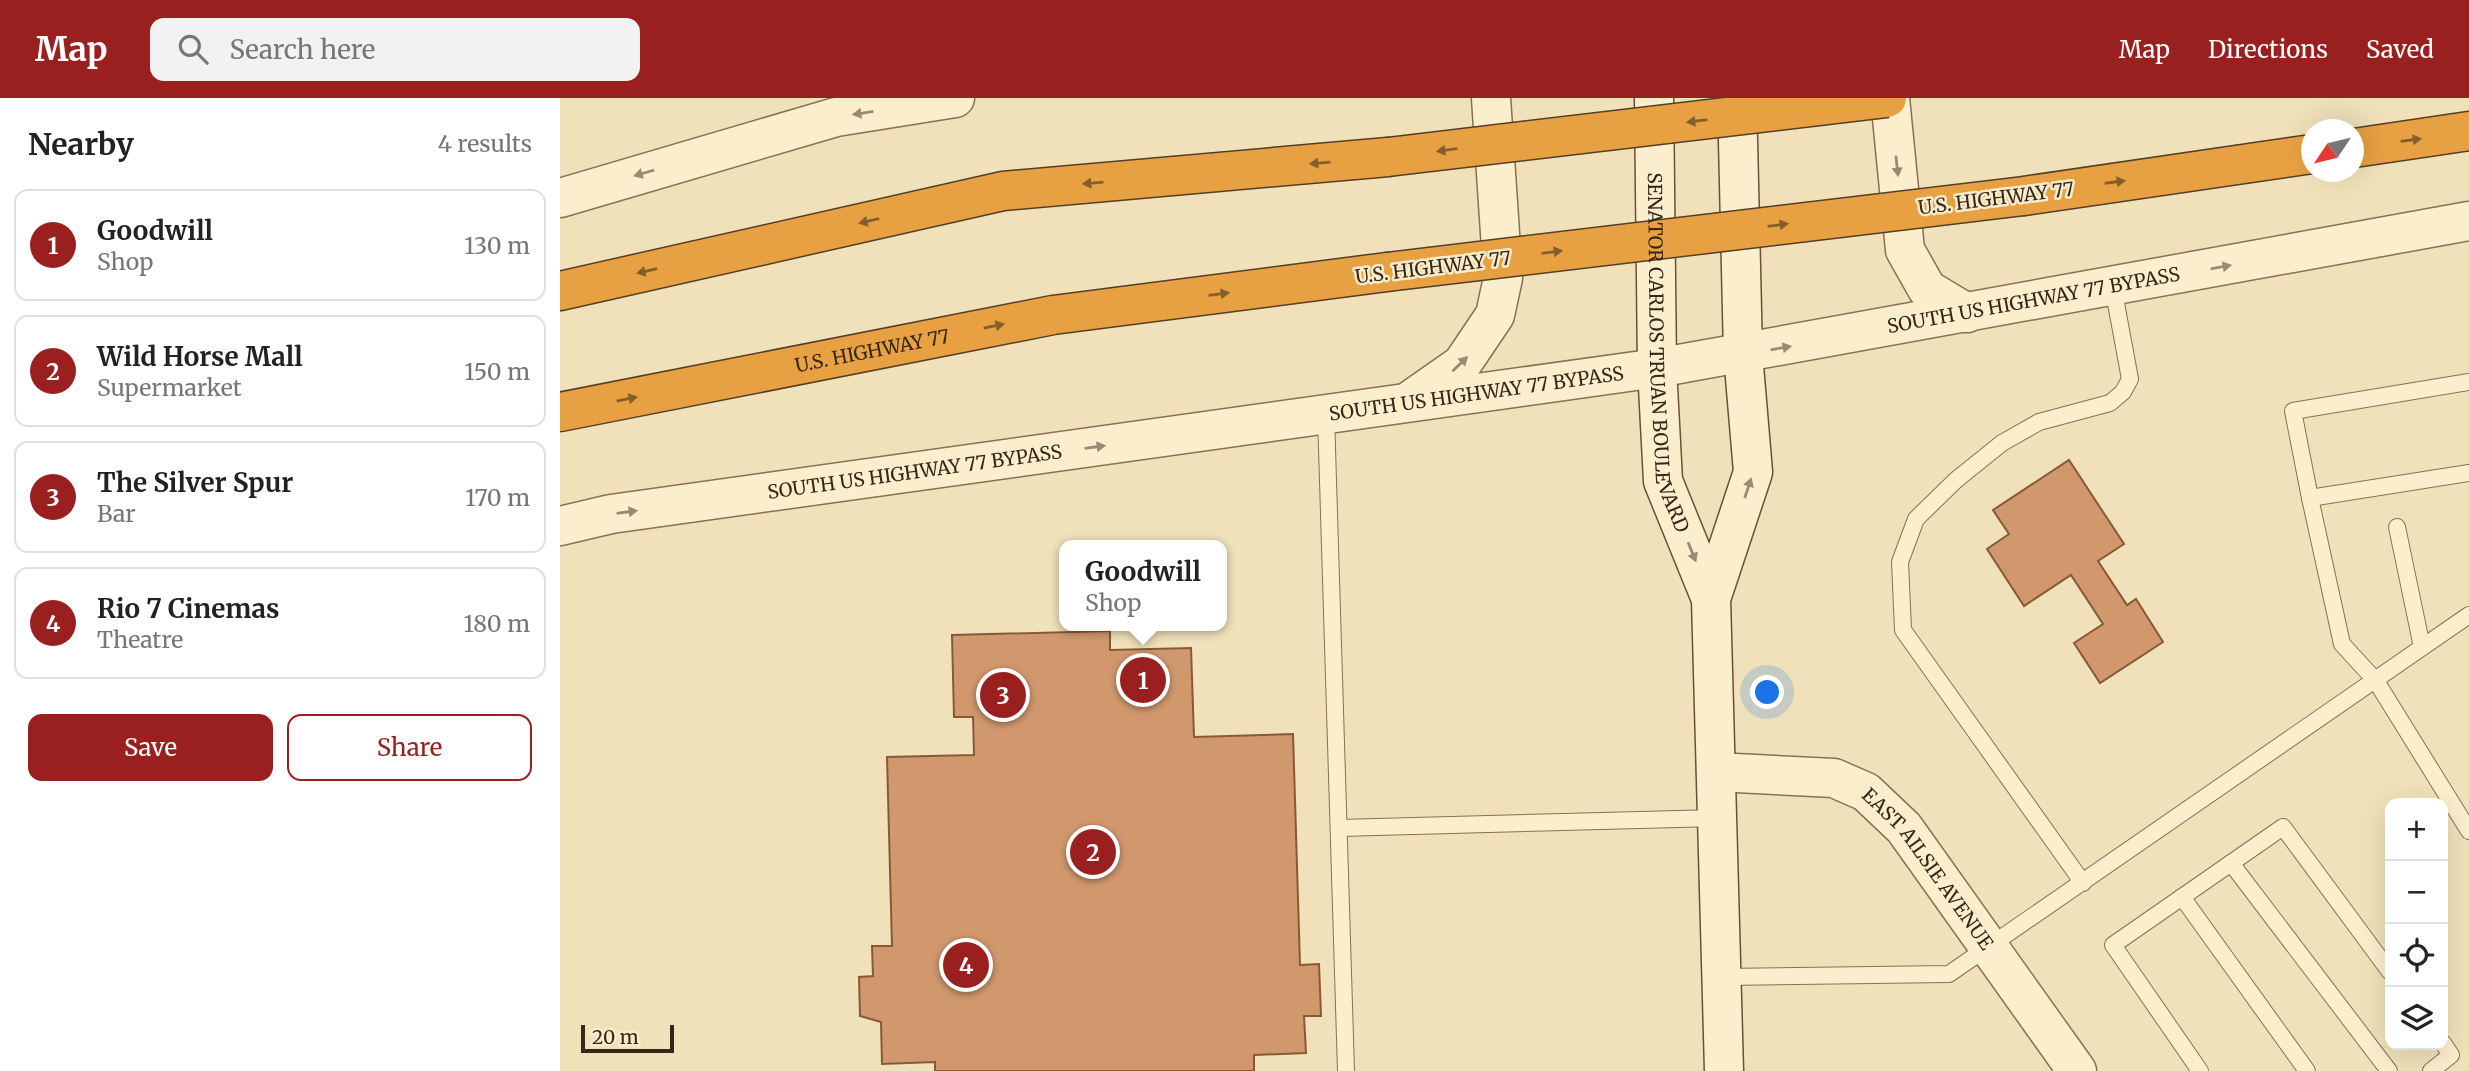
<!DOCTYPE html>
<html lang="en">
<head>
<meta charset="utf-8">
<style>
	:root { --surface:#fff; --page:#f2f2f2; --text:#222; --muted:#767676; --line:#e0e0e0; --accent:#9a2020 }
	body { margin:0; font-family:Merriweather,serif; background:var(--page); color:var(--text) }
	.controls { position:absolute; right:21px; bottom:21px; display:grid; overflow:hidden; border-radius:14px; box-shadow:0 7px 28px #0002 }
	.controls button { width:63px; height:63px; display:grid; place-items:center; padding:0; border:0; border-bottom:2px solid var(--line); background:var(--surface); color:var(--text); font:35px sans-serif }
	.compass { position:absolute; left:1741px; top:21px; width:63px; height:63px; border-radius:50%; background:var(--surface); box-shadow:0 7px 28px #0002; rotate:235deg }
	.scale { position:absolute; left:21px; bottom:18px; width:93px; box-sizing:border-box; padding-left:7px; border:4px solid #352719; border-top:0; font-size:19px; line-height:24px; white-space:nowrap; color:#352719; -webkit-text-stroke:5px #f7ebca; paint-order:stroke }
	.you { position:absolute; left:1208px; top:595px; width:24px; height:24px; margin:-18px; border:5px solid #fff; border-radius:50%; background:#1a73e8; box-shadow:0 0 0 10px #1a73e833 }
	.badge { display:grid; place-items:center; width:46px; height:46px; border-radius:50%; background:var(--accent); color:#fff; font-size:23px; font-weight:700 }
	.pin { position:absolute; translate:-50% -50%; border:4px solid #fff; box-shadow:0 2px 7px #0006 }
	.popup { position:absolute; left:499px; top:442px; width:168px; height:91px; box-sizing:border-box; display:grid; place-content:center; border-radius:14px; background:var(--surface); filter:drop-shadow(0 2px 5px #0005); font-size:23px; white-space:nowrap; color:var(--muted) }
	.popup b { font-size:26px; color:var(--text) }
	.popup::after { content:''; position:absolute; left:50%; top:100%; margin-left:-14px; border:14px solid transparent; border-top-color:var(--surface) }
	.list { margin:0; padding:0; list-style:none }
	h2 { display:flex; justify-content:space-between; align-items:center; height:91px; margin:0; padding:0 28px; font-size:30px }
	h2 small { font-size:23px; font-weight:400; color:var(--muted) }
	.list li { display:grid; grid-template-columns:46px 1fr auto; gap:21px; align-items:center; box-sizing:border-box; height:112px; margin:0 14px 14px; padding:0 14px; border:2px solid var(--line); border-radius:14px }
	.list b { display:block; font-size:26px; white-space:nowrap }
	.list p { margin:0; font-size:23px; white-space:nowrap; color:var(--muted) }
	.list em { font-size:23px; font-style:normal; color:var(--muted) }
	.actions { display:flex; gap:14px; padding:21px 28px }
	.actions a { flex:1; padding:16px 0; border:2px solid var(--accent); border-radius:14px; text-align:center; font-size:24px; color:var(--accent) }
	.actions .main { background:var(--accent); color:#fff }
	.icon { flex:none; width:38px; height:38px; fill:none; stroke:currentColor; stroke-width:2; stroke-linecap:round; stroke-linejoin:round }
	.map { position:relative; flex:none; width:1909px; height:973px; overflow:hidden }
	header { display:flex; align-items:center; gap:42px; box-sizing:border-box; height:98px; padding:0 35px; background:var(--accent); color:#fff }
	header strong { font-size:33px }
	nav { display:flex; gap:38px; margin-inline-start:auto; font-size:24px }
	.search { width:490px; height:63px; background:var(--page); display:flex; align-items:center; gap:18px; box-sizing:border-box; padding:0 24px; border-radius:14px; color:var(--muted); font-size:26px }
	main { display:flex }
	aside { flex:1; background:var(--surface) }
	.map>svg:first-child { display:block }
	.building { fill:#d1986d; stroke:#885938; stroke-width:2 }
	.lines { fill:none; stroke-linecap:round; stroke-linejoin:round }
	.service-casing { stroke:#887053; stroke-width:18 }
	.tertiary-casing { stroke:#887053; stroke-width:41 }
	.secondary-casing { stroke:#695137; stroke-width:41 }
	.motorway-casing { stroke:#543e28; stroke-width:41 }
	.service { stroke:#fbeecd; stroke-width:16 }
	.tertiary { stroke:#fbeecd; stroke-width:38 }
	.secondary { stroke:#fbeecd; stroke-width:38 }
	.motorway { stroke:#e8a142; stroke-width:38 }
	.motorway-bridge-casing { stroke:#543e28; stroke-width:41; stroke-linecap:butt }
	.motorway-bridge { stroke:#e8a142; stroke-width:38 }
	.oneway { fill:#988a73 }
	.oneway2 { fill:#865e2b }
	.labels { text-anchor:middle; stroke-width:5; stroke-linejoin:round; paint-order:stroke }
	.street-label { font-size:19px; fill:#352719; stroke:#f7ebca }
</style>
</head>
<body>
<header>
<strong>Map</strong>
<div class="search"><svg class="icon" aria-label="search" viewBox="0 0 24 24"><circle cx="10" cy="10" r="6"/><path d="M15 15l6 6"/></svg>Search here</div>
<nav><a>Map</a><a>Directions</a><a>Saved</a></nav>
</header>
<main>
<aside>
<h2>Nearby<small>4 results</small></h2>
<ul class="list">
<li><span class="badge">1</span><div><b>Goodwill</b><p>Shop</p></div><em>130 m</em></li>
<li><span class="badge">2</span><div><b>Wild Horse Mall</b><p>Supermarket</p></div><em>150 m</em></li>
<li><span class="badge">3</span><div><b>The Silver Spur</b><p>Bar</p></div><em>170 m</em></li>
<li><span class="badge">4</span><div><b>Rio 7 Cinemas</b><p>Theatre</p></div><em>180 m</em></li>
</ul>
<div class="actions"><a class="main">Save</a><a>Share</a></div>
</aside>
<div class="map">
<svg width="1909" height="973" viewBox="0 0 1909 973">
	<rect width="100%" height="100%" fill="#f0e1ba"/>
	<g class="building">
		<polygon points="1509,362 1564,446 1538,463 1567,507 1576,501 1603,544 1540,585 1514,545 1543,526 1511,477 1464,508 1427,451 1449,436 1433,412"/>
		<polygon points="550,533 550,552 631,550 634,639 733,636 740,867 759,866 761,918 744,918 746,955 694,957 694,973 375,973 375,964 322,966 321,924 300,918 299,879 313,878 312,848 332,848 327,659 414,657 413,619 394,619 392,537"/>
	</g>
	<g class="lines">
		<defs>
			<g id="service">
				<polyline points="766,317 786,973"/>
				<polyline points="1909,375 1750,400 1782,546 1816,583 1909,733"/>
				<polyline points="1750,400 1733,313 1909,284"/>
				<polyline points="1837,429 1862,549"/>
				<polyline points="779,730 1157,720"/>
				<polyline points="1671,765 1829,973"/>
				<polyline points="1523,785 1343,532 1340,464 1356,421 1396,382 1442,345 1479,324 1550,305 1563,294 1570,281 1553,189"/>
				<polyline points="1622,799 1747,973"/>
				<polyline points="1162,879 1389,876 1909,517"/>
				<polyline points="1640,973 1553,847 1723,729 1830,874"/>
				<polyline points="1871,973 1891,957 1883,945"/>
			</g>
			<g id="tertiary">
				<polyline points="1330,0 1345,152 1367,191 1407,215"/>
				<polyline points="0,100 276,19 395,0"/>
				<polyline points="852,301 902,266 935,217 943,180 931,0"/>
				<path id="s1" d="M 0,428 L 51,416 L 1097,270 L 1909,123"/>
				<path id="s2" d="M 1156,674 L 1274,680 L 1306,694 L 1344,730 L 1517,973"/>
			</g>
			<g id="secondary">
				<path id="s3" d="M 1094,0 L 1097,270 L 1103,383 L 1151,501"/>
				<polyline points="1164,973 1151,501 1193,374 1183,256 1177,0"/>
			</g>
			<g id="motorway">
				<polyline points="1794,50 1909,33"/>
				<polyline points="1464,98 1752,56"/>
				<polyline points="0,193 443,93 828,59"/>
				<path id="s4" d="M 0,314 L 493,217 L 827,174"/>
			</g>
		</defs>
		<use href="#service" class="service-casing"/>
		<use href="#tertiary" class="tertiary-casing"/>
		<use href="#secondary" class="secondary-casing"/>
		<use href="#motorway" class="motorway-casing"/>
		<use href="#service" class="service"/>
		<use href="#tertiary" class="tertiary"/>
		<use href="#secondary" class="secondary"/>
		<use href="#motorway" class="motorway"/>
		<defs>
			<g id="motorway-bridge">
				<polyline points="828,59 1327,0"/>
				<polyline points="827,174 1464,98"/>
			</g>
		</defs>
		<use href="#motorway-bridge" class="motorway-bridge-casing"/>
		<use href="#motorway-bridge" class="motorway-bridge"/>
	</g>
	<defs><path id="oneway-solid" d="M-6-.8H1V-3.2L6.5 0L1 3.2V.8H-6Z" transform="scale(1.75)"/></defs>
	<g class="oneway">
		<use href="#oneway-solid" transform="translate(303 15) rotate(171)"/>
		<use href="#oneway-solid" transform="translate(1337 68) rotate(84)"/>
		<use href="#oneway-solid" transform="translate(84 75) rotate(164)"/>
		<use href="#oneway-solid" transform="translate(1661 169) rotate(-10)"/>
		<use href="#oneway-solid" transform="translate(1221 250) rotate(-10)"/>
		<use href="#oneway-solid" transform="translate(900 266) rotate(-44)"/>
		<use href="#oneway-solid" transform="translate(535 349) rotate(-8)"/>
		<use href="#oneway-solid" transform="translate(1188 390) rotate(-72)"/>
		<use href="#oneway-solid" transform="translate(67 414) rotate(-8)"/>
		<use href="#oneway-solid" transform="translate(1132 454) rotate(68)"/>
	</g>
	<g class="oneway2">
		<use href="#oneway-solid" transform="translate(1137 23) rotate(173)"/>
		<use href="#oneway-solid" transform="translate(1851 42) rotate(-8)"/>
		<use href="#oneway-solid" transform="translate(887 52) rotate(173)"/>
		<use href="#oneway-solid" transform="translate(760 65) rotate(175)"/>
		<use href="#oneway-solid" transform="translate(1555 84) rotate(-8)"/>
		<use href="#oneway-solid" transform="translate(533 85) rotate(175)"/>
		<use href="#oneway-solid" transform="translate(309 123) rotate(167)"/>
		<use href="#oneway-solid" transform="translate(1218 127) rotate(-7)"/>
		<use href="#oneway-solid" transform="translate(992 154) rotate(-7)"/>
		<use href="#oneway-solid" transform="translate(87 173) rotate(167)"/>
		<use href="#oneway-solid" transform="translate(659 196) rotate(-7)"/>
		<use href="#oneway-solid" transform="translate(434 228) rotate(-11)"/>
		<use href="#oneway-solid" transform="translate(67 301) rotate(-11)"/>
	</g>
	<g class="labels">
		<g class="street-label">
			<text transform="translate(1436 100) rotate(-7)" y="7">U.S. HIGHWAY 77</text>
			<text transform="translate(873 169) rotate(-7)" y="7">U.S. HIGHWAY 77</text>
			<text dy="7" stroke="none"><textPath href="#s1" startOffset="1491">SOUTH US HIGHWAY 77 BYPASS</textPath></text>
			<text dy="7" stroke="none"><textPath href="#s4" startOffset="318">U.S. HIGHWAY 77</textPath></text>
			<text dy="7" stroke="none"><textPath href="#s3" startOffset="256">SENATOR CARLOS TRUAN BOULEVARD</textPath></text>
			<text dy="7" stroke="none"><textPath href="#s1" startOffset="926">SOUTH US HIGHWAY 77 BYPASS</textPath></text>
			<text dy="7" stroke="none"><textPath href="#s1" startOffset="359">SOUTH US HIGHWAY 77 BYPASS</textPath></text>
			<text dy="7" stroke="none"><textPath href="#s2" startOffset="252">EAST AILSIE AVENUE</textPath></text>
		</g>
	</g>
</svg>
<div class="controls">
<button>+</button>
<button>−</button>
<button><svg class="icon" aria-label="locate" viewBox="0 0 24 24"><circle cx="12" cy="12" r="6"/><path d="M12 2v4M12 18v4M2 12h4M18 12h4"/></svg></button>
<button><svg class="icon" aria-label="layers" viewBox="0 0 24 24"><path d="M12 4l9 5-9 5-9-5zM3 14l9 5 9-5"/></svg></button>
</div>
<svg class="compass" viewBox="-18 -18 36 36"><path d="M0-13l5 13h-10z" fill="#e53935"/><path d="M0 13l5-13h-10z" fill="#767676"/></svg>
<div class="scale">20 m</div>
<div class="you"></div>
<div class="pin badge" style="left:583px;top:582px">1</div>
<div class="popup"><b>Goodwill</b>Shop</div>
<div class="pin badge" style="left:533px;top:754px">2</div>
<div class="pin badge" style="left:443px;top:597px">3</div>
<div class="pin badge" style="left:406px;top:867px">4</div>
</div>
</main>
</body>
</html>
